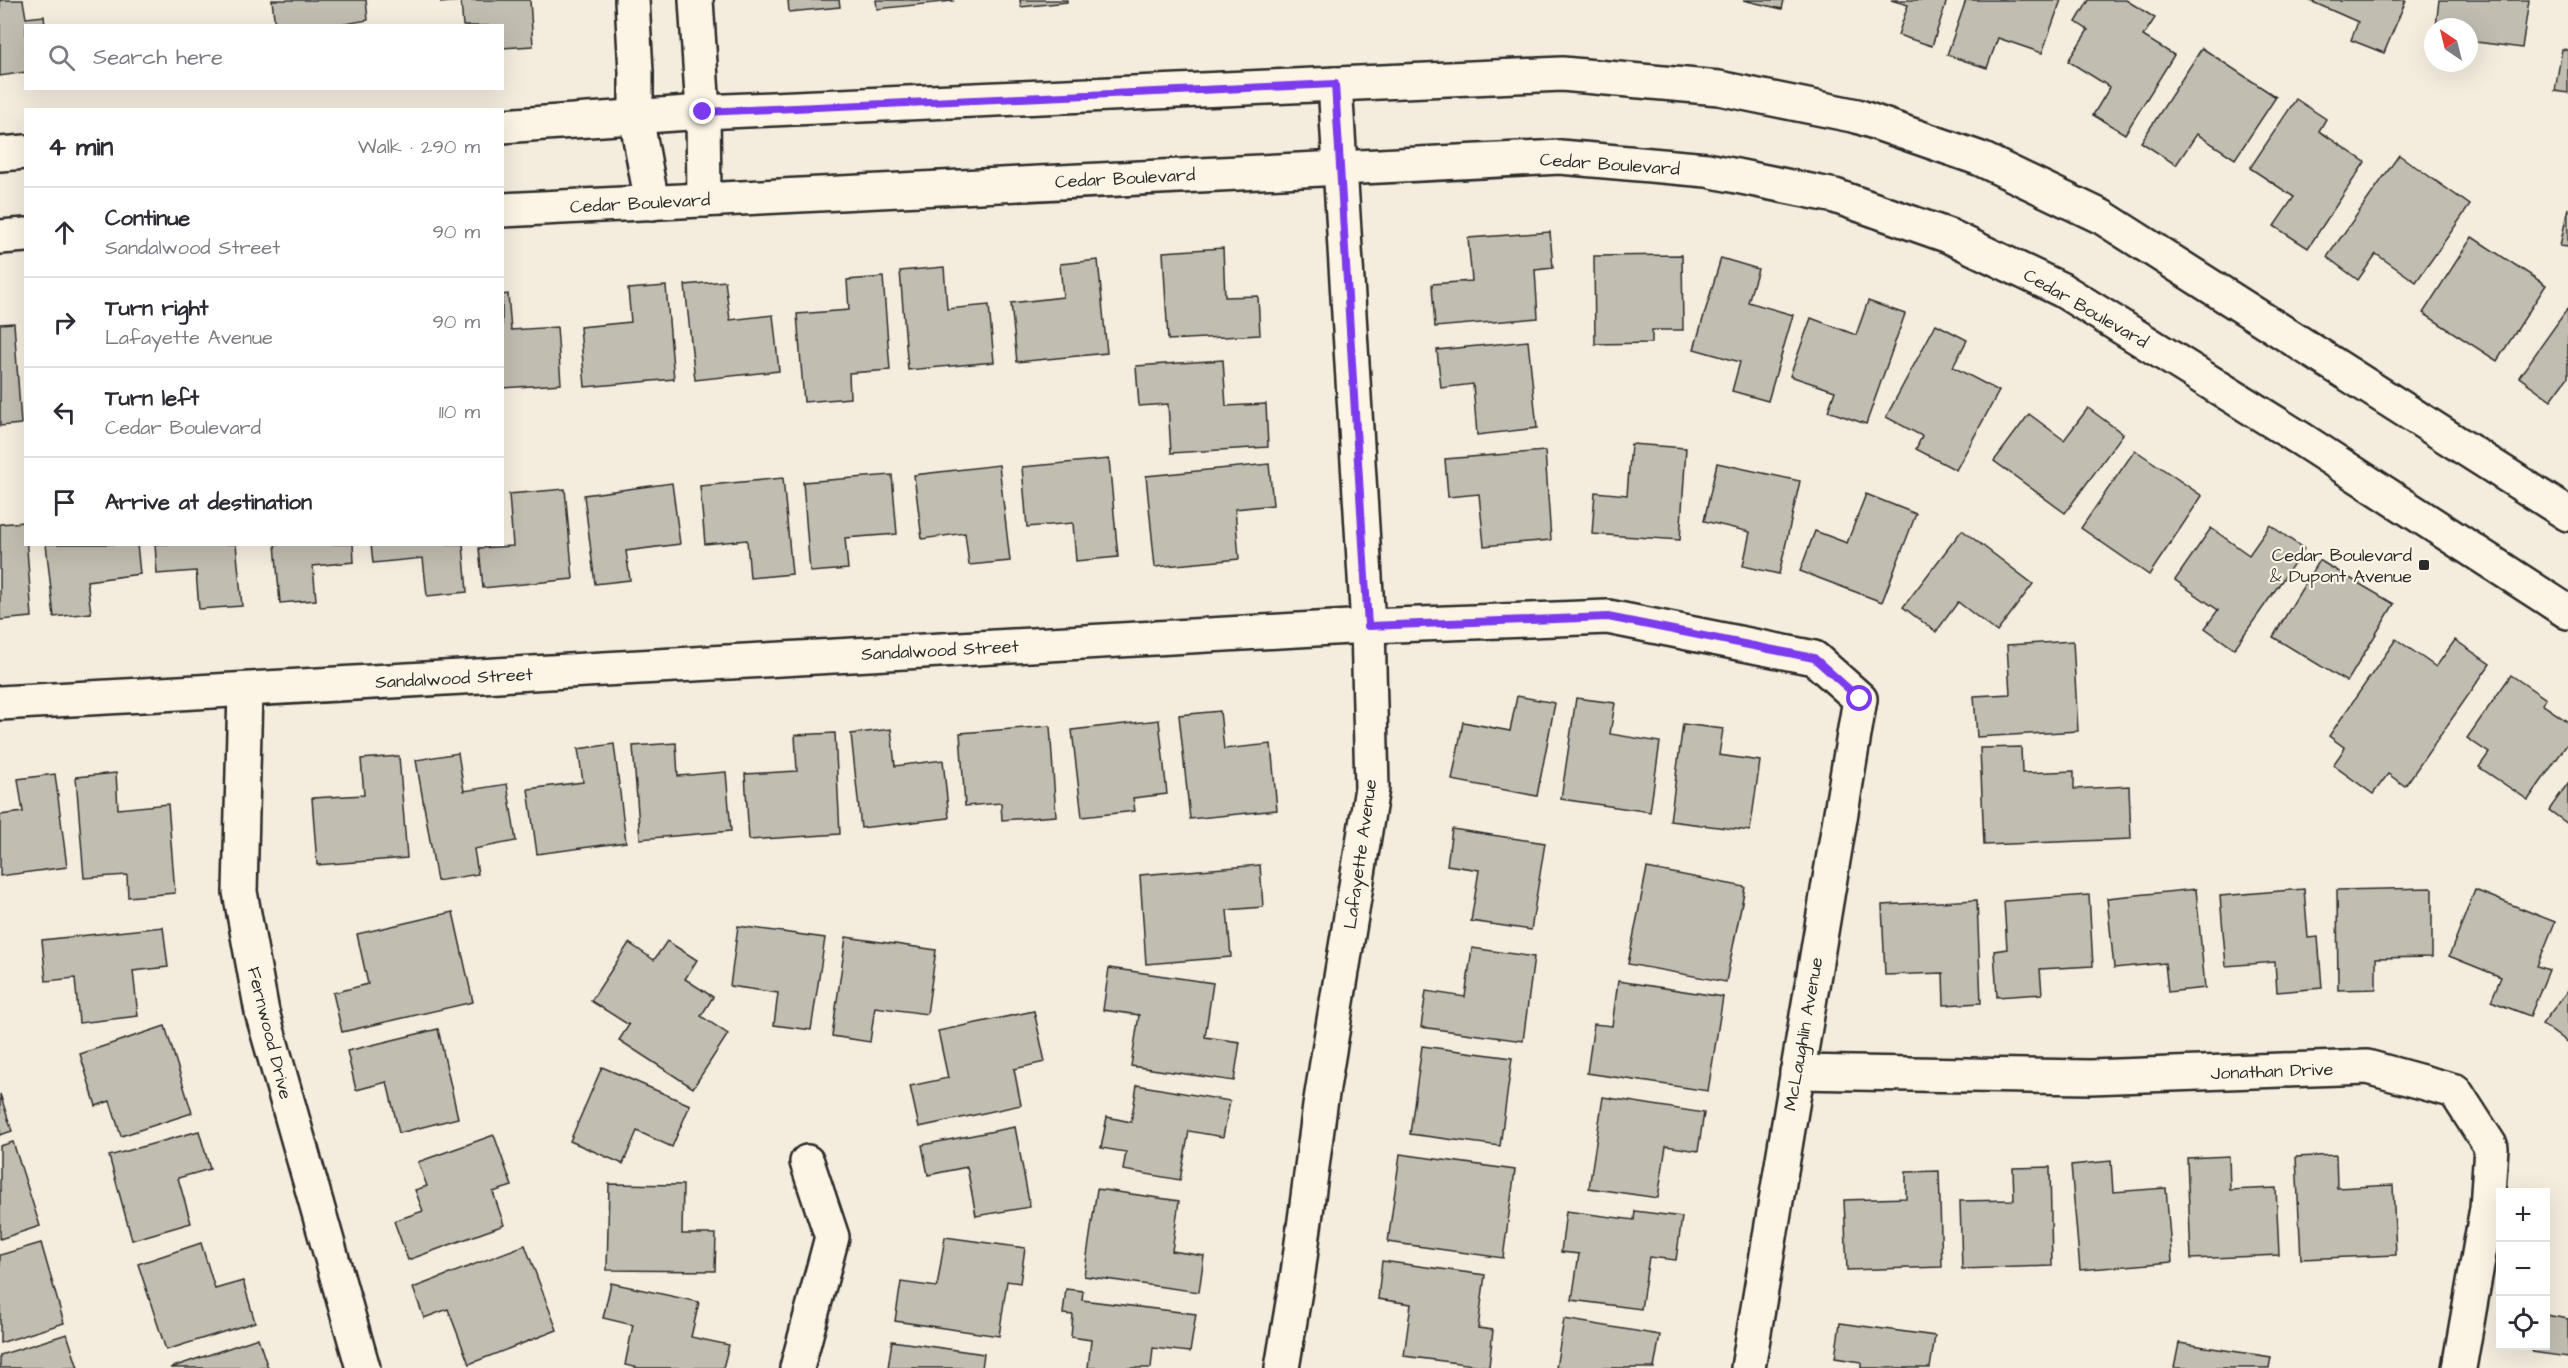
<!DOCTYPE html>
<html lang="en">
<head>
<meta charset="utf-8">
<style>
	:root { --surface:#fff; --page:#f7f7f7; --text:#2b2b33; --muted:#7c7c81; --line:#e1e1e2 }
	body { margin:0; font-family:"Architects Daughter",sans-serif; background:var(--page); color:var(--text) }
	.controls { position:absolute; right:18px; bottom:18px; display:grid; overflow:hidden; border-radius:0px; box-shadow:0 6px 24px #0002 }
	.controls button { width:54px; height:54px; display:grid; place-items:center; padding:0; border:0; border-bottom:2px solid var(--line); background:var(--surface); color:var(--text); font:30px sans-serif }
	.compass { position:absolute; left:2424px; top:18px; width:54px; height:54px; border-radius:50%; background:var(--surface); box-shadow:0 6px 24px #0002; rotate:325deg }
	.stop { position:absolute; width:18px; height:18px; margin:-14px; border:4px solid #7c3aed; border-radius:50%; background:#fff }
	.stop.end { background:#7c3aed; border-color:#fff; box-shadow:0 2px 6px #0008 }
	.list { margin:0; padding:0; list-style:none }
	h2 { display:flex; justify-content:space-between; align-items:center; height:78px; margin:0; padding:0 24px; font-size:26px }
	h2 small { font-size:20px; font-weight:400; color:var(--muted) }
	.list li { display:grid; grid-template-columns:39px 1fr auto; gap:18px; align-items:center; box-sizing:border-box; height:90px; padding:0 24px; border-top:2px solid var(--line) }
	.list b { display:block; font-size:22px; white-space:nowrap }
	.list p { margin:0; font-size:20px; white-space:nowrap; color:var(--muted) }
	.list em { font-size:20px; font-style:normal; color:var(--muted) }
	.icon { flex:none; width:33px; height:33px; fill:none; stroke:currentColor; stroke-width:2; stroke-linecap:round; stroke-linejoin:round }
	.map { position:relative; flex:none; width:2568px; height:1368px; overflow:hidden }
	.search { position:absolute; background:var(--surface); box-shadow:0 6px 24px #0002; left:24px; top:24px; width:480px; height:66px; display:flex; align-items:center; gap:15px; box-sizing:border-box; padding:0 21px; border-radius:0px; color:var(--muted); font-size:22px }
	.panel { position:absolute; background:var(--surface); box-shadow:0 6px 24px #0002; left:24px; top:108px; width:480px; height:438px; border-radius:0px }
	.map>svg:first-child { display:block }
	.building { fill:#c2bdb1; stroke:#2b2b2b; stroke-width:1.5 }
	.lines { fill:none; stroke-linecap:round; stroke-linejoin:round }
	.minor-casing { stroke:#2b2b2b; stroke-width:38 }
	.major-casing { stroke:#2b2b2b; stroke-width:38 }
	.minor { stroke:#fcf5e5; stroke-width:33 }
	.major { stroke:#fcf5e5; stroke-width:33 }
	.route { stroke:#7c3aed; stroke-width:8 }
	.poi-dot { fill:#2b2b2b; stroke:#fcf5e5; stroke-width:2 }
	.labels { text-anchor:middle; stroke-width:4.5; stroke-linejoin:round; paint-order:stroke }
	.street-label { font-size:18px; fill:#2b2b2b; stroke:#fcf5e5 }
	.poi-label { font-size:18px; fill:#2b2b2b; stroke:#fcf5e5; text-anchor:end }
</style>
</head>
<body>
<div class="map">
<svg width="2568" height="1368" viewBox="0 0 2568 1368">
	<rect width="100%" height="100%" fill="#f4edde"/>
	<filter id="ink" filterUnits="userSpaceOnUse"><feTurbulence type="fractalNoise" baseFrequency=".0167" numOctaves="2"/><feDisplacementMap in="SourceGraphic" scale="12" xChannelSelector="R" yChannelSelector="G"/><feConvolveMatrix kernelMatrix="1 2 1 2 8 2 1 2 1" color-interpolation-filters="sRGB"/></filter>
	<g filter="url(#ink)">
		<g class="building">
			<polygon points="0,0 23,0 26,18 44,16 45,26 26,26 26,72 0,76"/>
			<polygon points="272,0 366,0 368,20 334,26 275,26"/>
			<polygon points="441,0 530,0 533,46 502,48 502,26 463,26 461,1 441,3"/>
			<polygon points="788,0 839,0 840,7 789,12"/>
			<polygon points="876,0 952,0 953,1 877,9"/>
			<polygon points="1020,0 1067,0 1067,2 1021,7"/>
			<polygon points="1743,0 1784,0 1782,9"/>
			<polygon points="1891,0 1947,0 1932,46 1898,35 1908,5"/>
			<polygon points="1966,0 2061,0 2042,53 1998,38 1987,68 1947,55"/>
			<polygon points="2089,0 2126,0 2155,18 2143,36 2174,55 2125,134 2093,115 2110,87 2068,61 2088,30 2076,22"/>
			<polygon points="2308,0 2406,0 2384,53 2351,40 2358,22"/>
			<polygon points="2439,0 2529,0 2522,48 2469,41 2469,27 2436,27"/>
			<polygon points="2202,48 2276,97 2235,159 2197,134 2176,165 2141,142"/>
			<polygon points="2562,49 2568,50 2568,93 2555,91"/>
			<polygon points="2296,99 2326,119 2319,131 2365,162 2308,248 2274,226 2294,197 2250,168"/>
			<polygon points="2399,155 2470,205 2416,282 2376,254 2358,280 2327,257"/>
			<polygon points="2568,208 2568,247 2560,246"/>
			<polygon points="1550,232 1553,268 1535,270 1538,318 1435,327 1432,284 1472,281 1468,238"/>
			<polygon points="2472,237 2546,285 2497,361 2423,313"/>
			<polygon points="1223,248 1225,297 1258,296 1260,335 1168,340 1163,252"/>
			<polygon points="1682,255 1683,330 1652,330 1652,343 1595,344 1594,256"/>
			<polygon points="1721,258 1758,269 1748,302 1793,315 1768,401 1732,391 1740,362 1694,349"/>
			<polygon points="1098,260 1107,353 1017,362 1011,303 1063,297 1060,264"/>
			<polygon points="944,267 947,309 989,305 994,362 908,370 900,271"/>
			<polygon points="883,277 890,370 849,373 850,398 804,402 797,314 849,310 847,280"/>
			<polygon points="725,281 730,320 773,315 779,371 695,380 685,285"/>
			<polygon points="666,286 674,379 585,387 580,327 631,322 628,289"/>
			<polygon points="508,294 511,330 557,327 561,384 502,388 502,295"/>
			<polygon points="1868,301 1905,314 1866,424 1828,411 1835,391 1790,376 1811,318 1856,335"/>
			<polygon points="2568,308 2568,377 2551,400 2519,377"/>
			<polygon points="14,323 21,424 0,426 0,324"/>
			<polygon points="1936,324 1967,340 1953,367 1999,391 1956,470 1916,449 1922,436 1886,417"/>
			<polygon points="1528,341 1537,428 1477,435 1473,384 1441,388 1437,350"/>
			<polygon points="1223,360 1226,406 1266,404 1268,447 1171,453 1168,404 1139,406 1136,366"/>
			<polygon points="2088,408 2123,434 2065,513 1994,461 2029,414 2064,440"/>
			<polygon points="1631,444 1686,448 1680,540 1592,534 1595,492 1627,495"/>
			<polygon points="2135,450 2202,496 2149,575 2081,528"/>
			<polygon points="1545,451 1551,540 1484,546 1479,494 1448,497 1445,459"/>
			<polygon points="1109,459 1118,557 1076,561 1073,523 1027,527 1022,467"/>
			<polygon points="1717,463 1800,481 1779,574 1743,566 1750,532 1704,521"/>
			<polygon points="1269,464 1273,505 1235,509 1239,559 1155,567 1146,476"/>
			<polygon points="999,465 1010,561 969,565 965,533 922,539 914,475"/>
			<polygon points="892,475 897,534 845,538 848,569 810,572 803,482"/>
			<polygon points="783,478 792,574 750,578 747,540 705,544 700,486"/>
			<polygon points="672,483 680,544 626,551 630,580 595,584 584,495"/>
			<polygon points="565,489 573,579 483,588 479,548 513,546 509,494"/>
			<polygon points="1866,494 1916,514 1882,602 1800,571 1815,531 1847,543"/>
			<polygon points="25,522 32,617 0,620 0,524"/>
			<polygon points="2270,525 2304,549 2234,649 2205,628 2218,610 2175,580 2211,528 2249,555"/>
			<polygon points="1962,530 2033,584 1997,632 1958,602 1936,632 1903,607"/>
			<polygon points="46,544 137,544 140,574 87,581 91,613 54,617"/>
			<polygon points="155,544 236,544 242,606 199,609 196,571 157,574"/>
			<polygon points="275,544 353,544 354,562 313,566 316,600 280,603"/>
			<polygon points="371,544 463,544 467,592 427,596 423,558 373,563"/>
			<polygon points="2319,560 2394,604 2347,682 2273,637"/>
			<polygon points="2396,639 2436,667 2455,640 2490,664 2405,786 2388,774 2373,794 2333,765 2345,748 2329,736"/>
			<polygon points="2073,641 2078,731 1977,737 1974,696 2010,694 2007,645"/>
			<polygon points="2511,675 2546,699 2542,704 2568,722 2568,743 2528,800 2479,767 2489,753 2467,738"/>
			<polygon points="1517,696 1555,703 1537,796 1452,780 1463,722 1510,731"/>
			<polygon points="1576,698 1615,703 1610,734 1660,742 1650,812 1561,799"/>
			<polygon points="1220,711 1224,749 1271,744 1277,810 1190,819 1179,715"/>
			<polygon points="1159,720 1167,794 1133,798 1135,811 1082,817 1072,730"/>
			<polygon points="1683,724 1723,729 1719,755 1760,761 1750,831 1670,821"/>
			<polygon points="1050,726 1056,816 1002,820 1001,803 965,806 960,733"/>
			<polygon points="891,729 895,766 943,760 949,818 861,828 851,734"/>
			<polygon points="835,733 840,834 749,840 745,774 797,771 795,735"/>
			<polygon points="676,743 678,776 726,772 731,831 640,839 633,746"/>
			<polygon points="614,744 626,842 537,854 528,789 583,782 578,749"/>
			<polygon points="2021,747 2022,773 2074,771 2074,789 2129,786 2131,839 1984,845 1980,748"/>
			<polygon points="458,753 464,791 507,784 516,841 474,849 478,874 437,881 416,760"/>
			<polygon points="399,756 407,858 317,865 312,798 364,795 361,759"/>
			<polygon points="116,773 118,809 168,804 175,893 128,897 127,875 84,878 76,777"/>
			<polygon points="55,774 67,867 0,876 0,815 23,812 18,779"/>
			<polygon points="2568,783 2568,824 2549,810"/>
			<polygon points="1452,829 1545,843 1531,930 1471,921 1479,870 1447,865"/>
			<polygon points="1260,865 1263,907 1227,910 1231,957 1146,964 1140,875"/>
			<polygon points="1647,868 1745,887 1726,982 1628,964"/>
			<polygon points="2432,888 2432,957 2376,958 2376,989 2338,990 2337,890"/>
			<polygon points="2196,889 2205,988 2168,992 2165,963 2114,968 2107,898"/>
			<polygon points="2304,889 2308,938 2318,937 2322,988 2277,992 2275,962 2226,966 2220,896"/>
			<polygon points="2475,890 2555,922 2537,966 2549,970 2530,1016 2491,1001 2501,977 2449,956"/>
			<polygon points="2089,895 2093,966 2040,969 2042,994 1997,997 1994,951 2007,949 2004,901"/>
			<polygon points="1977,900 1981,1003 1944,1005 1943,973 1885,975 1882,905"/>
			<polygon points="453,912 473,1002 342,1032 333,993 368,984 357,934"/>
			<polygon points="738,926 825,938 811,1030 774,1025 778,993 730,986"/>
			<polygon points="163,927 168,967 133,971 138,1016 79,1023 75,978 46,981 42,940"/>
			<polygon points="846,937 936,950 927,1014 875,1007 870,1042 832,1036"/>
			<polygon points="667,941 697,960 685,979 713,997 701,1016 728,1034 693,1088 619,1040 629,1025 591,1001 629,943 654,960"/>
			<polygon points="1472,948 1534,957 1523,1041 1421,1027 1426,991 1465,997"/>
			<polygon points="1109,968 1213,983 1205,1037 1240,1042 1234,1081 1131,1066 1139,1015 1103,1010"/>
			<polygon points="1618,981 1723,997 1708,1091 1587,1073 1594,1024 1612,1026"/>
			<polygon points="2568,990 2568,1043 2542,1024"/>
			<polygon points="1034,1011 1045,1062 1014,1069 1021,1105 919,1127 910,1086 948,1078 938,1031"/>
			<polygon points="165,1026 192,1113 121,1136 110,1101 96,1106 80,1054"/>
			<polygon points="438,1029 458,1118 399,1133 387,1082 356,1090 347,1051"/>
			<polygon points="1422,1046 1512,1058 1500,1146 1410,1134"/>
			<polygon points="602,1067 690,1105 672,1147 637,1131 623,1164 570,1141"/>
			<polygon points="1137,1085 1230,1101 1223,1137 1189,1131 1180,1180 1123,1170 1126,1152 1101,1148 1107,1117 1131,1122"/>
			<polygon points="0,1094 12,1131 0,1135"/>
			<polygon points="1603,1097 1704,1113 1698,1151 1666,1146 1658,1198 1589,1188"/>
			<polygon points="1015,1127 1030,1207 976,1216 967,1167 928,1175 922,1145"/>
			<polygon points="199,1131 210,1169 178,1178 191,1223 132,1240 109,1156"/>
			<polygon points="494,1135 512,1186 493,1192 504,1225 408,1260 394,1221 423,1211 415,1190 427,1186 418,1162"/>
			<polygon points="13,1142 40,1226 0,1239 0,1146"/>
			<polygon points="1400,1154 1515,1170 1503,1258 1388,1242"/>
			<polygon points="2336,1155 2337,1188 2393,1185 2396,1255 2301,1259 2296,1157"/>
			<polygon points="2229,1156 2230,1190 2276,1188 2279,1255 2191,1259 2187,1158"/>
			<polygon points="2111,1161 2113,1192 2166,1188 2172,1262 2080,1270 2071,1165"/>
			<polygon points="2050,1167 2052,1266 1962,1269 1960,1201 2014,1200 2013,1168"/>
			<polygon points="1939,1171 1942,1267 1847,1270 1844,1200 1906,1198 1906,1172"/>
			<polygon points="609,1184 683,1185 682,1234 716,1234 715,1271 607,1270"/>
			<polygon points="1097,1189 1179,1201 1172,1251 1204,1256 1199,1292 1084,1276"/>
			<polygon points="1566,1211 1634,1220 1635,1211 1682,1217 1676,1260 1649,1257 1641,1309 1572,1300 1579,1254 1561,1252"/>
			<polygon points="945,1237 1025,1248 1020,1283 1007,1281 999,1336 895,1321 901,1282 937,1287"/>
			<polygon points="41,1243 64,1323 0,1343 0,1255"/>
			<polygon points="201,1243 215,1289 243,1281 255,1322 166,1350 138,1264"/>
			<polygon points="525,1245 557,1330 469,1364 448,1309 424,1318 413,1288"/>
			<polygon points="1382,1261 1485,1275 1478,1328 1493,1330 1489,1367 1404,1356 1411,1304 1378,1299"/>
			<polygon points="611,1283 699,1302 691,1337 729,1345 723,1368 639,1368 625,1365 633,1325 603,1318"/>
			<polygon points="1066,1289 1083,1291 1082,1300 1196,1314 1190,1352 1153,1348 1151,1368 1088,1368 1091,1340 1071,1337 1073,1315 1063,1314"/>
			<polygon points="2546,1315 2568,1319 2568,1357 2532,1352 2533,1346 2546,1346"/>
			<polygon points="1564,1319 1660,1335 1654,1368 1556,1368"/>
			<polygon points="1840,1323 1935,1336 1930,1368 1861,1368 1861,1362 1835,1358"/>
			<polygon points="67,1334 78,1368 0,1368 0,1355"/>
			<polygon points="258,1338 268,1368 170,1368"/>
			<polygon points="892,1341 984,1354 982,1368 888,1368"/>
			<polygon points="2179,1343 2271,1357 2269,1368 2174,1368"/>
		</g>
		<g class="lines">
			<defs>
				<g id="minor">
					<polyline points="632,0 636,72 636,117 652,203"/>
					<polyline points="696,0 703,112 704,200"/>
					<polyline points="245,690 240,892 262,1012 363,1368"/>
					<polyline points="0,703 1368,626 1608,617 1814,658 1860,699 1748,1368"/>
					<polyline points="1797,1072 2090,1077 2367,1067 2455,1091 2491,1147 2487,1208 2459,1368"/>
					<polyline points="797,1368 832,1237 807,1162"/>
					<polyline points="1282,1368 1298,1273 1320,1106 1372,788 1368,626 1335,84"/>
				</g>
				<g id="major">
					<polyline points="502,126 703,112 1562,74 1719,88 1857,116 1981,159 2102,217 2568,514"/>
					<polyline points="0,154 26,152"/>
					<polyline points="502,210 1560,157 1707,170 1835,196 1949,236 2062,290 2301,439 2568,612"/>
					<polyline points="0,237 26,235"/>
				</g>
			</defs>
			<use href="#minor" class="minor-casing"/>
			<use href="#major" class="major-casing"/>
			<use href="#minor" class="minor"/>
			<use href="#major" class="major"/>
		</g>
	</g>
	<g class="lines" filter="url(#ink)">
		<polyline class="route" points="703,112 1335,84 1368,626 1608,617 1814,658 1860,699"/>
	</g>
	<rect class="poi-dot" x="2418" y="559" width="12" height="12" rx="3"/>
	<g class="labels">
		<g class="street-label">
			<text transform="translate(1610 164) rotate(4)" y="6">Cedar Boulevard</text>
			<text transform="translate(1125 178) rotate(-3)" y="6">Cedar Boulevard</text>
			<text transform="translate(640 203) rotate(-3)" y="6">Cedar Boulevard</text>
			<text transform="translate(2086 308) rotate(30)" y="6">Cedar Boulevard</text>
			<text transform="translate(940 650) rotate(-3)" y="6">Sandalwood Street</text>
			<text transform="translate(454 678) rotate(-3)" y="6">Sandalwood Street</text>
			<text transform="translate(1360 854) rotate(-82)" y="6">Lafayette Avenue</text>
			<text transform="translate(270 1033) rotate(76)" y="6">Fernwood Drive</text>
			<text transform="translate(1803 1034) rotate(-80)" y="6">McLaughlin Avenue</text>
			<text transform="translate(2272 1071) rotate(-2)" y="6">Jonathan Drive</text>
		</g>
		<g class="poi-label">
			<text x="2412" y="561">Cedar Boulevard<tspan x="2412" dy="21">&amp; Dupont Avenue</tspan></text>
		</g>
	</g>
</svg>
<div class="controls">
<button>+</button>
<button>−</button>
<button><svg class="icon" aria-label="locate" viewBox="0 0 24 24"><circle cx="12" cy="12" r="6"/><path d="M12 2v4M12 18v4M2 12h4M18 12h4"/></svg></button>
</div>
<svg class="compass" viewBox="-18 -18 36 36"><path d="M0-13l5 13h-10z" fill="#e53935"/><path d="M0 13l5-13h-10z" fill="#7c7c81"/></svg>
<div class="stop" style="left:1860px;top:699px"></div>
<div class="stop end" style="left:703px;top:112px"></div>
<div class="search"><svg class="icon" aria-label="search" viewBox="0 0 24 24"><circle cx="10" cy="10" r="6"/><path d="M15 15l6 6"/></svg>Search here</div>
<section class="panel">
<h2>4 min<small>Walk · 290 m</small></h2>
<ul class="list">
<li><svg class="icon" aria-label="ahead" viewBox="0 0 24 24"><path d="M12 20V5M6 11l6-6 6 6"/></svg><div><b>Continue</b><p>Sandalwood Street</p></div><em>90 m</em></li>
<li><svg class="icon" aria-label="right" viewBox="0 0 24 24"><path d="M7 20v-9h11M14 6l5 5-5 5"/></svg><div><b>Turn right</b><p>Lafayette Avenue</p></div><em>90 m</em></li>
<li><svg class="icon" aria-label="left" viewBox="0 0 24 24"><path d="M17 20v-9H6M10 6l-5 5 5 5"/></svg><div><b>Turn left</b><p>Cedar Boulevard</p></div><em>110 m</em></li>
<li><svg class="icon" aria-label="arrive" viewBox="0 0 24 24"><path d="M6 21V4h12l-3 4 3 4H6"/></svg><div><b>Arrive at destination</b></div></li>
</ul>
</section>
</div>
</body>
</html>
